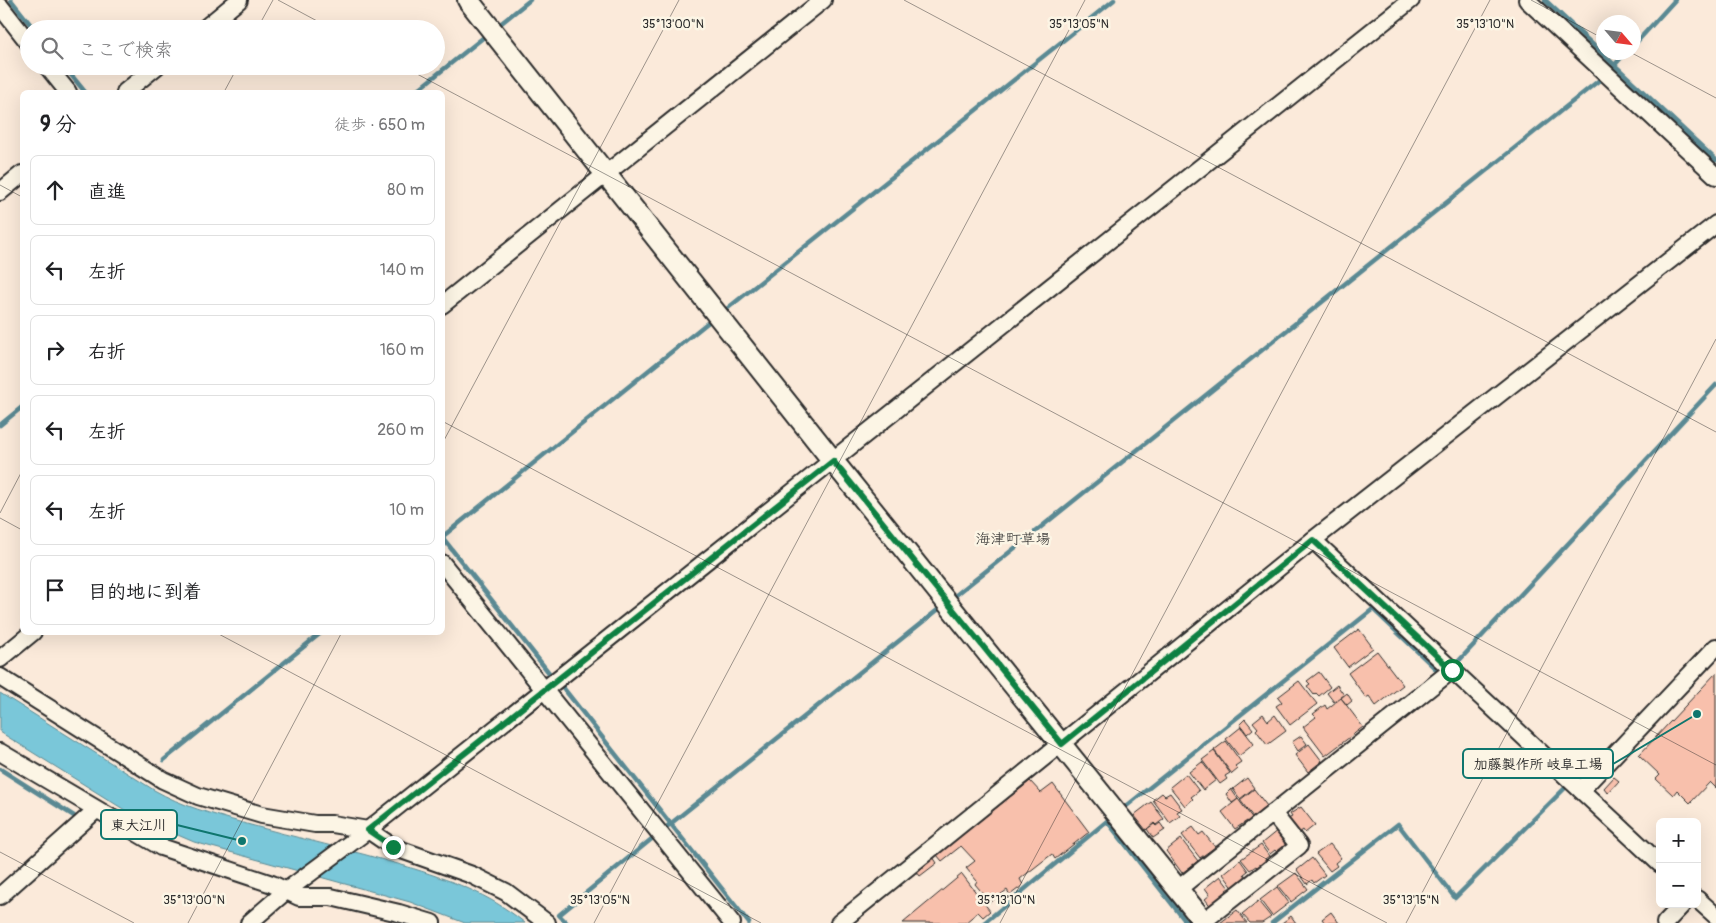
<!DOCTYPE html>
<html lang="ja">
<head>
<meta charset="utf-8">
<style>
	:root { --surface:#fff; --page:#f6f6f6; --text:#202124; --muted:#757577; --line:#e0e0e0 }
	body { margin:0; font-family:Pangolin,"Klee One",sans-serif; background:var(--page); color:var(--text) }
	.controls { position:absolute; right:15px; bottom:15px; display:grid; overflow:hidden; border-radius:8px; box-shadow:0 5px 20px #0002 }
	.controls button { width:45px; height:45px; display:grid; place-items:center; padding:0; border:0; border-bottom:1px solid var(--line); background:var(--surface); color:var(--text); font:25px sans-serif }
	.compass { position:absolute; left:1596px; top:15px; width:45px; height:45px; border-radius:50%; background:var(--surface); box-shadow:0 5px 20px #0002; rotate:118deg }
	.stop { position:absolute; width:15px; height:15px; margin:-11px; border:4px solid #0b8043; border-radius:50%; background:#fff }
	.stop.end { background:#0b8043; border-color:#fff; box-shadow:0 1px 5px #0008 }
	.list { margin:0; padding:0; list-style:none }
	h2 { display:flex; justify-content:space-between; align-items:center; height:65px; margin:0; padding:0 20px; font-size:21px }
	h2 small { font-size:16px; font-weight:400; color:var(--muted) }
	.list li { display:grid; grid-template-columns:32px 1fr auto; gap:15px; align-items:center; box-sizing:border-box; height:70px; margin:0 10px 10px; padding:0 10px; border:1px solid var(--line); border-radius:8px }
	.list b { display:block; font-size:19px; white-space:nowrap }
	.list em { font-size:16px; font-style:normal; color:var(--muted) }
	.icon { flex:none; width:28px; height:28px; fill:none; stroke:currentColor; stroke-width:2; stroke-linecap:round; stroke-linejoin:round }
	.map { position:relative; flex:none; width:1716px; height:923px; overflow:hidden }
	.search { position:absolute; background:var(--surface); box-shadow:0 5px 20px #0002; left:20px; top:20px; width:425px; height:55px; display:flex; align-items:center; gap:12px; box-sizing:border-box; padding:0 18px; border-radius:28px; color:var(--muted); font-size:19px }
	.panel { position:absolute; background:var(--surface); box-shadow:0 5px 20px #0002; left:20px; top:90px; width:425px; height:545px; border-radius:8px }
	.map>svg:first-child { display:block }
	.water { fill:#7ac7d9; stroke:#5a8993 }
	.lines { fill:none; stroke-linecap:round; stroke-linejoin:round }
	.stream { stroke:#5a8993; stroke-width:4.5 }
	.building { fill:#f8c0ac; stroke:#2b2b2b }
	.minor-casing { stroke:#2b2b2b; stroke-width:20 }
	.tertiary-casing { stroke:#2b2b2b; stroke-width:24 }
	.minor { stroke:#fcf5e5; stroke-width:16 }
	.tertiary { stroke:#fcf5e5; stroke-width:20 }
	.route { stroke:#0b8043; stroke-width:6 }
	.ticks { fill:none; stroke:#2b2b2b; stroke-width:1; stroke-opacity:0.45 }
	.labels { text-anchor:middle; stroke-width:5; stroke-linejoin:round; paint-order:stroke }
	.quarter-label { font-size:15px; fill:#2b2b2b; stroke:#fcf5e5 }
	.ticks-label { font-size:12px; text-anchor:middle; fill:#2b2b2b; stroke:#fcf5e5; stroke-width:5; stroke-linejoin:round; paint-order:stroke }
	.leader { fill:none; stroke:#0f766e; stroke-width:2 }
	.callout-dot { fill:#0f766e; stroke:#fcf5e5; stroke-width:2 }
	.callout { fill:#fcf5e5; stroke:#0f766e; stroke-width:2 }
	.callout-label { font-size:14px; text-anchor:middle; font-weight:bold; fill:#2b2b2b }
</style>
</head>
<body>
<div class="map">
<svg width="1716" height="923" viewBox="0 0 1716 923">
	<rect width="100%" height="100%" fill="#fbeada"/>
	<filter id="ink" filterUnits="userSpaceOnUse"><feTurbulence type="fractalNoise" baseFrequency=".02" numOctaves="2"/><feDisplacementMap in="SourceGraphic" scale="10" xChannelSelector="R" yChannelSelector="G"/><feConvolveMatrix kernelMatrix="1 2 1 2 8 2 1 2 1" color-interpolation-filters="sRGB"/></filter>
	<g filter="url(#ink)">
		<path class="water" d="M 0,693 L 154,790 C 182,806 212,814 243,823 C 297,838 352,850 405,866 C 450,880 488,893 525,923 L 465,923 L 410,902 L 194,842 L 136,817 L 0,732 Z"/>
		<g class="lines">
			<g class="stream">
				<polyline points="11,0 34,29"/>
				<polyline points="1545,0 1716,160"/>
				<polyline points="499,25 530,0"/>
				<polyline points="1634,45 1675,0"/>
				<polyline points="64,66 85,92"/>
				<polyline points="1612,68 1626,52"/>
				<polyline points="415,92 484,37"/>
				<polyline points="728,308 1114,0"/>
				<polyline points="0,425 22,407"/>
				<polyline points="442,537 711,320"/>
				<polyline points="442,537 550,674"/>
				<polyline points="956,595 1602,78"/>
				<polyline points="1454,666 1716,385"/>
				<polyline points="561,685 749,923"/>
				<polyline points="164,760 322,632"/>
				<polyline points="0,769 74,816"/>
				<polyline points="1124,808 1373,609 1437,670 1442,669"/>
				<polyline points="664,829 940,608"/>
				<polyline points="567,923 559,915 654,837"/>
				<polyline points="984,923 1107,821 1187,923"/>
				<polyline points="1272,923 1398,824 1455,898 1566,787"/>
			</g>
		</g>
		<g class="building">
			<polygon points="1359,629 1373,648 1348,667 1334,648"/>
			<polygon points="1377,651 1403,685 1376,706 1369,696 1366,698 1348,673"/>
			<polygon points="1319,672 1330,687 1319,696 1316,693 1314,695 1307,686 1310,684 1307,681"/>
			<polygon points="1716,673 1716,788 1710,782 1690,803 1677,790 1673,795 1656,779 1660,775 1639,755"/>
			<polygon points="1299,681 1317,704 1290,725 1276,706 1282,702 1278,697"/>
			<polygon points="1337,685 1344,695 1334,702 1327,693"/>
			<polygon points="1347,693 1352,701 1347,705 1341,698"/>
			<polygon points="1341,698 1363,727 1325,756 1303,727 1316,717 1313,714 1325,705 1327,709"/>
			<polygon points="1263,714 1268,721 1275,715 1286,731 1267,745 1256,730 1258,728 1253,722"/>
			<polygon points="1245,719 1253,729 1247,734 1240,724"/>
			<polygon points="1241,727 1254,744 1239,756 1226,739"/>
			<polygon points="1301,736 1307,744 1298,751 1292,742"/>
			<polygon points="1226,741 1241,762 1235,766 1238,769 1232,774 1214,750"/>
			<polygon points="1309,744 1322,761 1308,772 1295,755"/>
			<polygon points="1214,751 1230,773 1225,776 1227,779 1220,784 1202,760"/>
			<polygon points="1202,762 1216,780 1203,790 1189,772"/>
			<polygon points="1186,774 1199,791 1191,797 1193,799 1185,806 1170,787"/>
			<polygon points="1614,777 1619,781 1608,793 1604,788"/>
			<polygon points="1247,778 1254,788 1240,799 1233,789"/>
			<polygon points="1030,781 1041,793 1053,784 1089,832 1055,859 1052,854 1020,879 1023,885 1010,895 1007,890 990,902 975,884 977,881 966,868 975,861 961,846 942,861 937,855"/>
			<polygon points="1231,789 1238,799 1232,803 1226,794"/>
			<polygon points="1254,789 1267,806 1253,817 1240,800"/>
			<polygon points="1162,793 1165,796 1170,793 1182,809 1177,812 1180,816 1170,823 1153,800"/>
			<polygon points="1238,799 1253,819 1248,823 1247,821 1235,829 1222,812"/>
			<polygon points="1151,802 1164,819 1156,825 1154,823 1146,830 1134,815"/>
			<polygon points="1301,807 1315,825 1305,833 1303,830 1299,833 1288,819 1292,817 1290,814"/>
			<polygon points="1160,823 1165,830 1153,838 1147,829 1154,824 1156,826"/>
			<polygon points="1193,827 1199,835 1203,832 1215,847 1200,858 1182,835"/>
			<polygon points="1278,830 1286,841 1284,843 1288,849 1279,855 1275,850 1270,854 1262,843"/>
			<polygon points="1181,839 1198,861 1182,873 1166,851"/>
			<polygon points="1330,844 1341,858 1335,863 1337,866 1330,871 1316,854"/>
			<polygon points="1261,845 1269,856 1265,859 1267,862 1259,869 1256,866 1250,870 1241,859"/>
			<polygon points="933,857 937,863 920,876 916,871"/>
			<polygon points="1312,858 1325,875 1314,883 1312,880 1307,884 1297,870"/>
			<polygon points="1240,860 1248,871 1244,874 1248,879 1234,889 1223,874"/>
			<polygon points="1296,873 1308,889 1291,902 1278,886"/>
			<polygon points="962,874 990,911 983,917 978,912 965,923 903,923"/>
			<polygon points="1220,876 1229,888 1226,890 1229,894 1212,908 1205,899 1210,895 1205,888"/>
			<polygon points="1277,887 1289,903 1272,916 1260,900"/>
			<polygon points="1258,901 1271,917 1262,923 1250,923 1242,914"/>
			<polygon points="1237,910 1247,923 1220,923"/>
			<polygon points="1331,912 1339,923 1325,923 1322,919"/>
			<polygon points="1291,916 1296,923 1282,923"/>
		</g>
		<g class="lines">
			<defs>
				<g id="minor">
					<polyline points="1527,0 1716,176"/>
					<polyline points="0,6 29,43"/>
					<polyline points="204,29 239,0"/>
					<polyline points="47,66 68,92"/>
					<polyline points="125,92 157,66"/>
					<polyline points="0,192 22,174"/>
					<polyline points="442,305 823,0"/>
					<polyline points="1313,540 1660,864"/>
					<polyline points="442,563 732,923"/>
					<polyline points="0,659 33,632"/>
					<polyline points="0,677 163,780 198,796 262,815 315,824 332,824 368,830 393,847 472,875 506,892 547,923"/>
					<polyline points="0,752 161,847 272,884 299,897 331,897 399,913 432,923"/>
					<polyline points="1581,790 1716,647"/>
					<polyline points="1178,889 1452,670"/>
					<polyline points="0,896 96,810"/>
					<polyline points="1697,899 1716,916"/>
					<polyline points="1204,921 1299,846 1273,813"/>
					<polyline points="249,923 286,891 368,830 1411,0"/>
					<polyline points="839,923 1313,540 1716,224"/>
					<polyline points="1665,923 1683,904"/>
				</g>
				<polyline id="tertiary" points="468,0 833,461 1205,923"/>
			</defs>
			<use href="#minor" class="minor-casing"/>
			<use href="#tertiary" class="tertiary-casing"/>
			<use href="#minor" class="minor"/>
			<use href="#tertiary" class="tertiary"/>
		</g>
	</g>
	<g class="lines" filter="url(#ink)">
		<polyline class="route" points="393,847 368,830 833,461 1062,744 1313,540 1452,670"/>
	</g>
	<path class="ticks" d="M 278,0 L 332,29M 904,0 L 1716,432M 1531,0 L 1604,39M 257,29 L 273,0M 1630,52 L 1716,98M 402,66 L 1716,765M 224,92 L 238,66M 0,185 L 22,197M 442,421 L 1387,923M 442,444 L 679,0M 0,513 L 22,471M 0,518 L 22,530M 215,632 L 761,923M 0,852 L 134,923M 188,923 L 342,632M 594,923 L 1085,0M 1000,923 L 1490,0M 1406,923 L 1716,339"/>
	<g class="labels">
		<g class="quarter-label">
			<text x="1013" y="544">海津町草場</text>
		</g>
	</g>
	<g class="ticks-label">
		<text x="673" y="28">35°13'00"N</text>
		<text x="1079" y="28">35°13'05"N</text>
		<text x="1485" y="28">35°13'10"N</text>
		<text x="194" y="904">35°13'00"N</text>
		<text x="600" y="904">35°13'05"N</text>
		<text x="1006" y="904">35°13'10"N</text>
		<text x="1411" y="904">35°13'15"N</text>
	</g>
	<path class="leader" d="M1697 714L1613 764M242 841L177 825"/>
	<g class="callout-dot">
		<circle cx="1697" cy="714" r="5"/>
		<circle cx="242" cy="841" r="5"/>
	</g>
	<g class="callout">
		<rect x="1463" y="749" width="150" height="29" rx="5"/>
		<rect x="101" y="810" width="76" height="29" rx="5"/>
	</g>
	<g class="callout-label">
		<text x="1538" y="769">加藤製作所 岐阜工場</text>
		<text x="139" y="830">東大江川</text>
	</g>
</svg>
<div class="controls">
<button>+</button>
<button>−</button>
</div>
<svg class="compass" viewBox="-18 -18 36 36"><path d="M0-13l5 13h-10z" fill="#e53935"/><path d="M0 13l5-13h-10z" fill="#757577"/></svg>
<div class="stop" style="left:1452px;top:670px"></div>
<div class="stop end" style="left:393px;top:847px"></div>
<div class="search"><svg class="icon" aria-label="search" viewBox="0 0 24 24"><circle cx="10" cy="10" r="6"/><path d="M15 15l6 6"/></svg>ここで検索</div>
<section class="panel">
<h2>9 分<small>徒歩 · 650 m</small></h2>
<ul class="list">
<li><svg class="icon" aria-label="ahead" viewBox="0 0 24 24"><path d="M12 20V5M6 11l6-6 6 6"/></svg><div><b>直進</b></div><em>80 m</em></li>
<li><svg class="icon" aria-label="left" viewBox="0 0 24 24"><path d="M17 20v-9H6M10 6l-5 5 5 5"/></svg><div><b>左折</b></div><em>140 m</em></li>
<li><svg class="icon" aria-label="right" viewBox="0 0 24 24"><path d="M7 20v-9h11M14 6l5 5-5 5"/></svg><div><b>右折</b></div><em>160 m</em></li>
<li><svg class="icon" aria-label="left" viewBox="0 0 24 24"><path d="M17 20v-9H6M10 6l-5 5 5 5"/></svg><div><b>左折</b></div><em>260 m</em></li>
<li><svg class="icon" aria-label="left" viewBox="0 0 24 24"><path d="M17 20v-9H6M10 6l-5 5 5 5"/></svg><div><b>左折</b></div><em>10 m</em></li>
<li><svg class="icon" aria-label="arrive" viewBox="0 0 24 24"><path d="M6 21V4h12l-3 4 3 4H6"/></svg><div><b>目的地に到着</b></div></li>
</ul>
</section>
</div>
</body>
</html>
